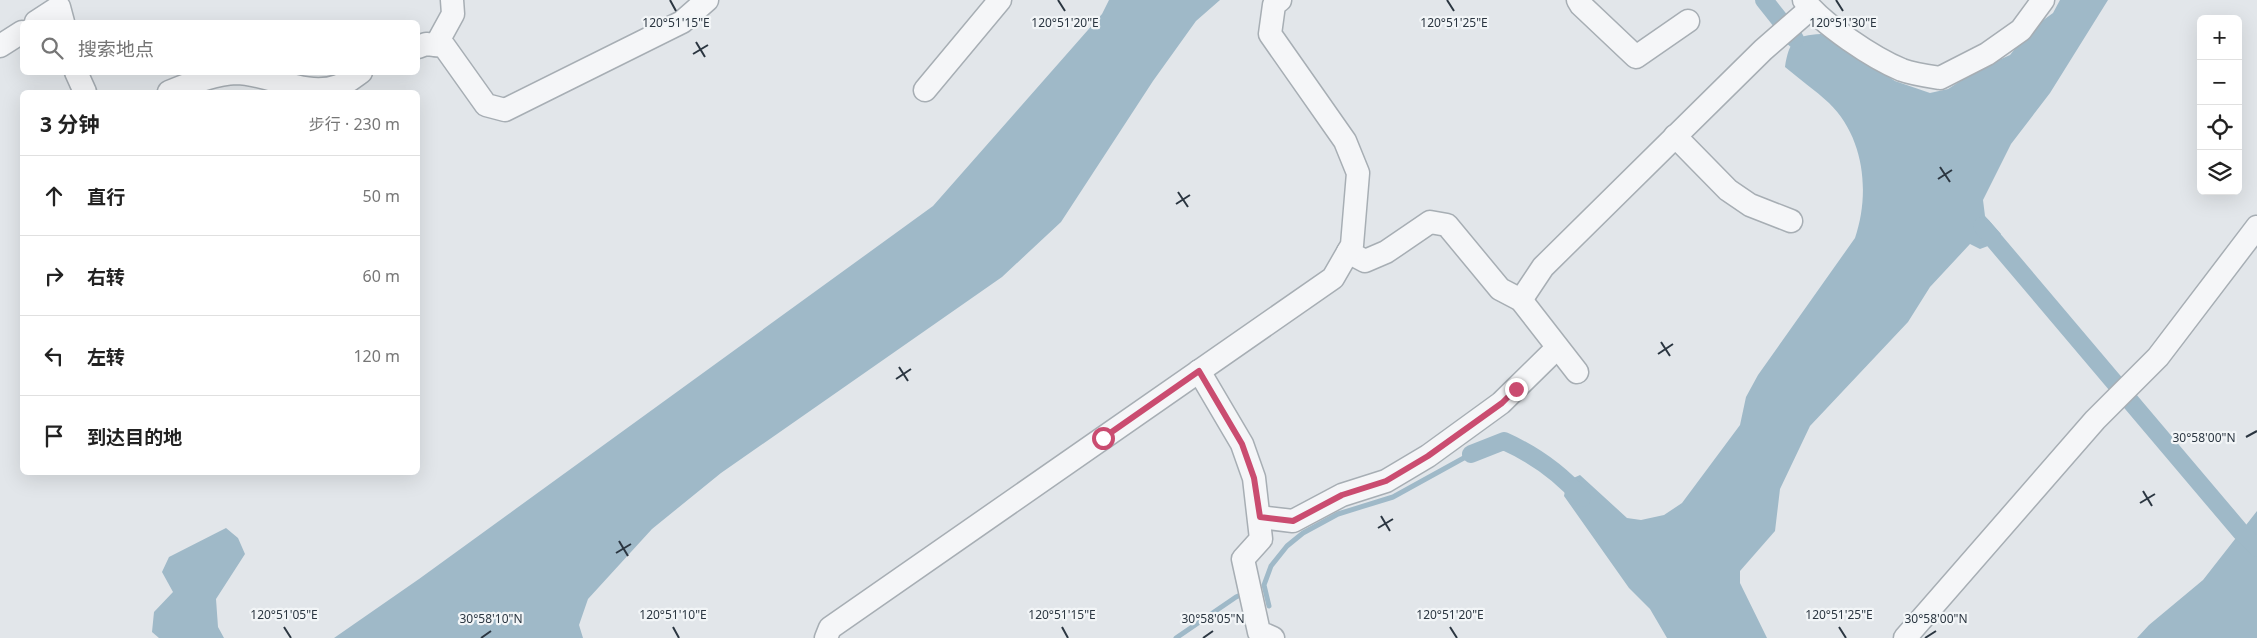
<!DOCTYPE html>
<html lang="zh">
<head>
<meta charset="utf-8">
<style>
	:root { --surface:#fff; --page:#f6f6f6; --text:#222; --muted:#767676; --line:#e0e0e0 }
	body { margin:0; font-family:"Noto Sans","Noto Sans SC",sans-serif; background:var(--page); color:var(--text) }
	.controls { position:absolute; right:15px; top:15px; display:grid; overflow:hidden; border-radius:8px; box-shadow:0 5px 20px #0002 }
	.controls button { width:45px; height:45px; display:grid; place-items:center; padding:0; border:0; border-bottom:1px solid var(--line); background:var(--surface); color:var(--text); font:25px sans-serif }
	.stop { position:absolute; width:15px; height:15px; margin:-11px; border:4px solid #ca4c70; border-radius:50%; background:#fff }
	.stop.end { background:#ca4c70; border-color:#fff; box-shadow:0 1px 5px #0008 }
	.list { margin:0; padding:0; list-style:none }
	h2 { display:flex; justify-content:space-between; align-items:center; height:65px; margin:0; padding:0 20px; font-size:21px }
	h2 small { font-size:16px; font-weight:400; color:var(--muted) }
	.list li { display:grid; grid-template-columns:32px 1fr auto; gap:15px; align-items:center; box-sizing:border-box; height:80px; padding:0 20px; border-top:1px solid var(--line) }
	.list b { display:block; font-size:19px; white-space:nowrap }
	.list em { font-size:16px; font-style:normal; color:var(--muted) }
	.icon { flex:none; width:28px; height:28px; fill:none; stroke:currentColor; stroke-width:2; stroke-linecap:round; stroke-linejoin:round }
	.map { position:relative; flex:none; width:2257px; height:638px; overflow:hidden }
	.search { position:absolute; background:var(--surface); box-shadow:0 5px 20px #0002; left:20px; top:20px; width:400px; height:55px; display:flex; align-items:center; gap:12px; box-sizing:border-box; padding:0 18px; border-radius:8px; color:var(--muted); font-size:19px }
	.panel { position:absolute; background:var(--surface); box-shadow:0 5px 20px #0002; left:20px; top:90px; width:400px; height:385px; border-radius:8px }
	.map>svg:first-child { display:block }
	.water { fill:#9fb9c8 }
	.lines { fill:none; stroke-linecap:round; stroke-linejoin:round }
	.stream { stroke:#9fb9c8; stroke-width:5 }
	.canal { stroke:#9fb9c8; stroke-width:18 }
	.minor-casing { stroke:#a7aeb4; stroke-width:25 }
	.minor { stroke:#f5f6f8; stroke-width:22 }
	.route { stroke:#ca4c70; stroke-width:6 }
	.ticks { fill:none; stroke:#2b3641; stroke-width:2 }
	.ticks-label { font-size:12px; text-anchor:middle; fill:#2b3641; stroke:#f2f5f7; stroke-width:4.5; stroke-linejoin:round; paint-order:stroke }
</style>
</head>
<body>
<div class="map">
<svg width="2257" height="638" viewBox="0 0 2257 638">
	<rect width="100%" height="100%" fill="#e2e6ea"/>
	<g class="water">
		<polygon points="1109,0 1220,0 1196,21 1153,81 1061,222 1002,277 721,473 652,529 588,599 579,625 583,638 334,638 419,579 933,206 1102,14"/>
		<path d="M 2060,0 L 2108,0 L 2050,93 L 2011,144 L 1983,200 L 1985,216 L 2001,234 L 1996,243 L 1980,249 L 1970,244 L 1930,287 L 1908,322 L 1810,426 L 1780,489 L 1775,531 L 1740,571 L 1740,583 L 1767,638 L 1667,638 L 1650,609 L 1629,588 L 1564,496 L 1567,481 L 1580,475 L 1627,518 L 1641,520 L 1664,515 L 1682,503 L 1740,425 L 1746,397 L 1758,375 L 1855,238 C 1870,194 1865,138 1829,103 C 1815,90 1799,79 1785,67 C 1789,41 1795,35 1821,34 L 1895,81 L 1930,93 L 1948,89 L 1979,69 L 2010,55 L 2031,29 L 2053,13 Z"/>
		<polygon points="2257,511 2257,638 2137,638 2149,625 2203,580"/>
		<polygon points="226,528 238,538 245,554 216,599 218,627 224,638 159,638 152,632 154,612 173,592 162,572 169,557"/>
	</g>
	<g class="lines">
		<g class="stream">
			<polyline points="1269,606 1264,585 1271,566 1287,546 1303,533 1338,514 1393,497 1471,454"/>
			<polyline points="1176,638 1236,597 1245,593"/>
		</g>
		<g class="canal">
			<polyline points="1764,0 1795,39"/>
			<polyline points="1982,226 2241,532 2257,548"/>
			<path d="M 1471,454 L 1504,441 C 1533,454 1561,474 1582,498"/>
		</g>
		<defs>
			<g id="minor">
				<polyline points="1578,0 1581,5 1636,57 1688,21"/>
				<path d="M 1804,0 C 1822,24 1873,58 1902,70 C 1913,74 1927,76 1940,78 L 1987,54 L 2021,30 L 2043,0"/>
				<polyline points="36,22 59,7 63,22"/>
				<polyline points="436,45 453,14 452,0"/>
				<polyline points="0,46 22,32"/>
				<polyline points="418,47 426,44 444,46 486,105 505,110 682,22 707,0"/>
				<polyline points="76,72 85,92"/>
				<polyline points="925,90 1000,0"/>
				<path d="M 169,92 C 188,84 215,74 236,73 C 269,73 305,98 338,86 C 346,84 354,77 361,72"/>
				<polyline points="1675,136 1728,190 1750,205 1791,221"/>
				<polyline points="1348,252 1365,261 1386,252 1430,222 1447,225 1500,289 1521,300 1577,372"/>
				<polyline points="1521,300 1543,267 1763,50 1810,9"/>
				<polyline points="1199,371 1242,444 1254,478 1261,539 1243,559 1259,632 1273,638"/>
				<polyline points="1259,517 1293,521 1342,495 1386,481 1428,456 1501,403 1557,348"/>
				<polyline points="826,638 830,628 1333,278 1352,245 1358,173 1345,141 1270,34 1274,5 1280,0"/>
				<polyline points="1905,638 2095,420 2158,357 2257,227"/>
			</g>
		</defs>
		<use href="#minor" class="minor-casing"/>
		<use href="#minor" class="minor"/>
	</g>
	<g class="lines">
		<polyline class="route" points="1103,438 1199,371 1242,444 1254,478 1260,517 1293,521 1342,495 1386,481 1428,456 1502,403 1516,389"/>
	</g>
	<path class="ticks" d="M 670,0 L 676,11M 1058,0 L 1065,11M 1447,0 L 1454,11M 1836,0 L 1843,11M 696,42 L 705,57M 693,54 L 708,45M 1940,167 L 1950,182M 1938,179 L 1952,170M 1178,192 L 1188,207M 1176,204 L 1190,195M 1661,342 L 1670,356M 1658,354 L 1673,344M 899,367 L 908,381M 896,379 L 911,369M 2246,437 L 2257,431M 2143,491 L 2152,506M 2140,503 L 2155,494M 1381,516 L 1390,531M 1378,528 L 1393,519M 619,541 L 628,556M 616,553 L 631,544M 284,627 L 291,638M 673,627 L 679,638M 1062,627 L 1068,638M 1450,627 L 1457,638M 1839,627 L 1846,638M 481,638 L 491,631M 1203,638 L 1213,631M 1925,638 L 1936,631"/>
	<g class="ticks-label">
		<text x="1065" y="27">120°51'20"E</text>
		<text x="1454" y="27">120°51'25"E</text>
		<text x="1843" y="27">120°51'30"E</text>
		<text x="676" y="27">120°51'15"E</text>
		<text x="2204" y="442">30°58'00"N</text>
		<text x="284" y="619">120°51'05"E</text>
		<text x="673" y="619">120°51'10"E</text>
		<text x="1062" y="619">120°51'15"E</text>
		<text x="1450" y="619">120°51'20"E</text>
		<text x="1839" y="619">120°51'25"E</text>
		<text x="491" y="623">30°58'10"N</text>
		<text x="1213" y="623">30°58'05"N</text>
		<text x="1936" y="623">30°58'00"N</text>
	</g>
</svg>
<div class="controls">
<button>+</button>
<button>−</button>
<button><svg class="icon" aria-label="locate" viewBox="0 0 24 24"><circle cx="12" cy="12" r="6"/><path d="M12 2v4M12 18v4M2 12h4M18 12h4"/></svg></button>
<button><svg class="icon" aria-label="layers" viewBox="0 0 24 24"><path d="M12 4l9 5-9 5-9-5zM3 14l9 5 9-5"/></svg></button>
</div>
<div class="stop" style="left:1103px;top:438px"></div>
<div class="stop end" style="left:1516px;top:389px"></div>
<div class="search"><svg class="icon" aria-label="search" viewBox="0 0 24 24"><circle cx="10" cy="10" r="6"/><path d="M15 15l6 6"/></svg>搜索地点</div>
<section class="panel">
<h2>3 分钟<small>步行 · 230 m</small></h2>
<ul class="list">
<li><svg class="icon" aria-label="ahead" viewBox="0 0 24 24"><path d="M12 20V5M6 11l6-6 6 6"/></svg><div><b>直行</b></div><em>50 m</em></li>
<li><svg class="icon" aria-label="right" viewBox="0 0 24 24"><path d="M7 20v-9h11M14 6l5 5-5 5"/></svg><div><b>右转</b></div><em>60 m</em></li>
<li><svg class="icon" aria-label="left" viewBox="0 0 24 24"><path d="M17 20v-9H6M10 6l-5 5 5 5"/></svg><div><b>左转</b></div><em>120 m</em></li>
<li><svg class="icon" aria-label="arrive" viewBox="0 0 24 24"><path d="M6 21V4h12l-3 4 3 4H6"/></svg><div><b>到达目的地</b></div></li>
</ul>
</section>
</div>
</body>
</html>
